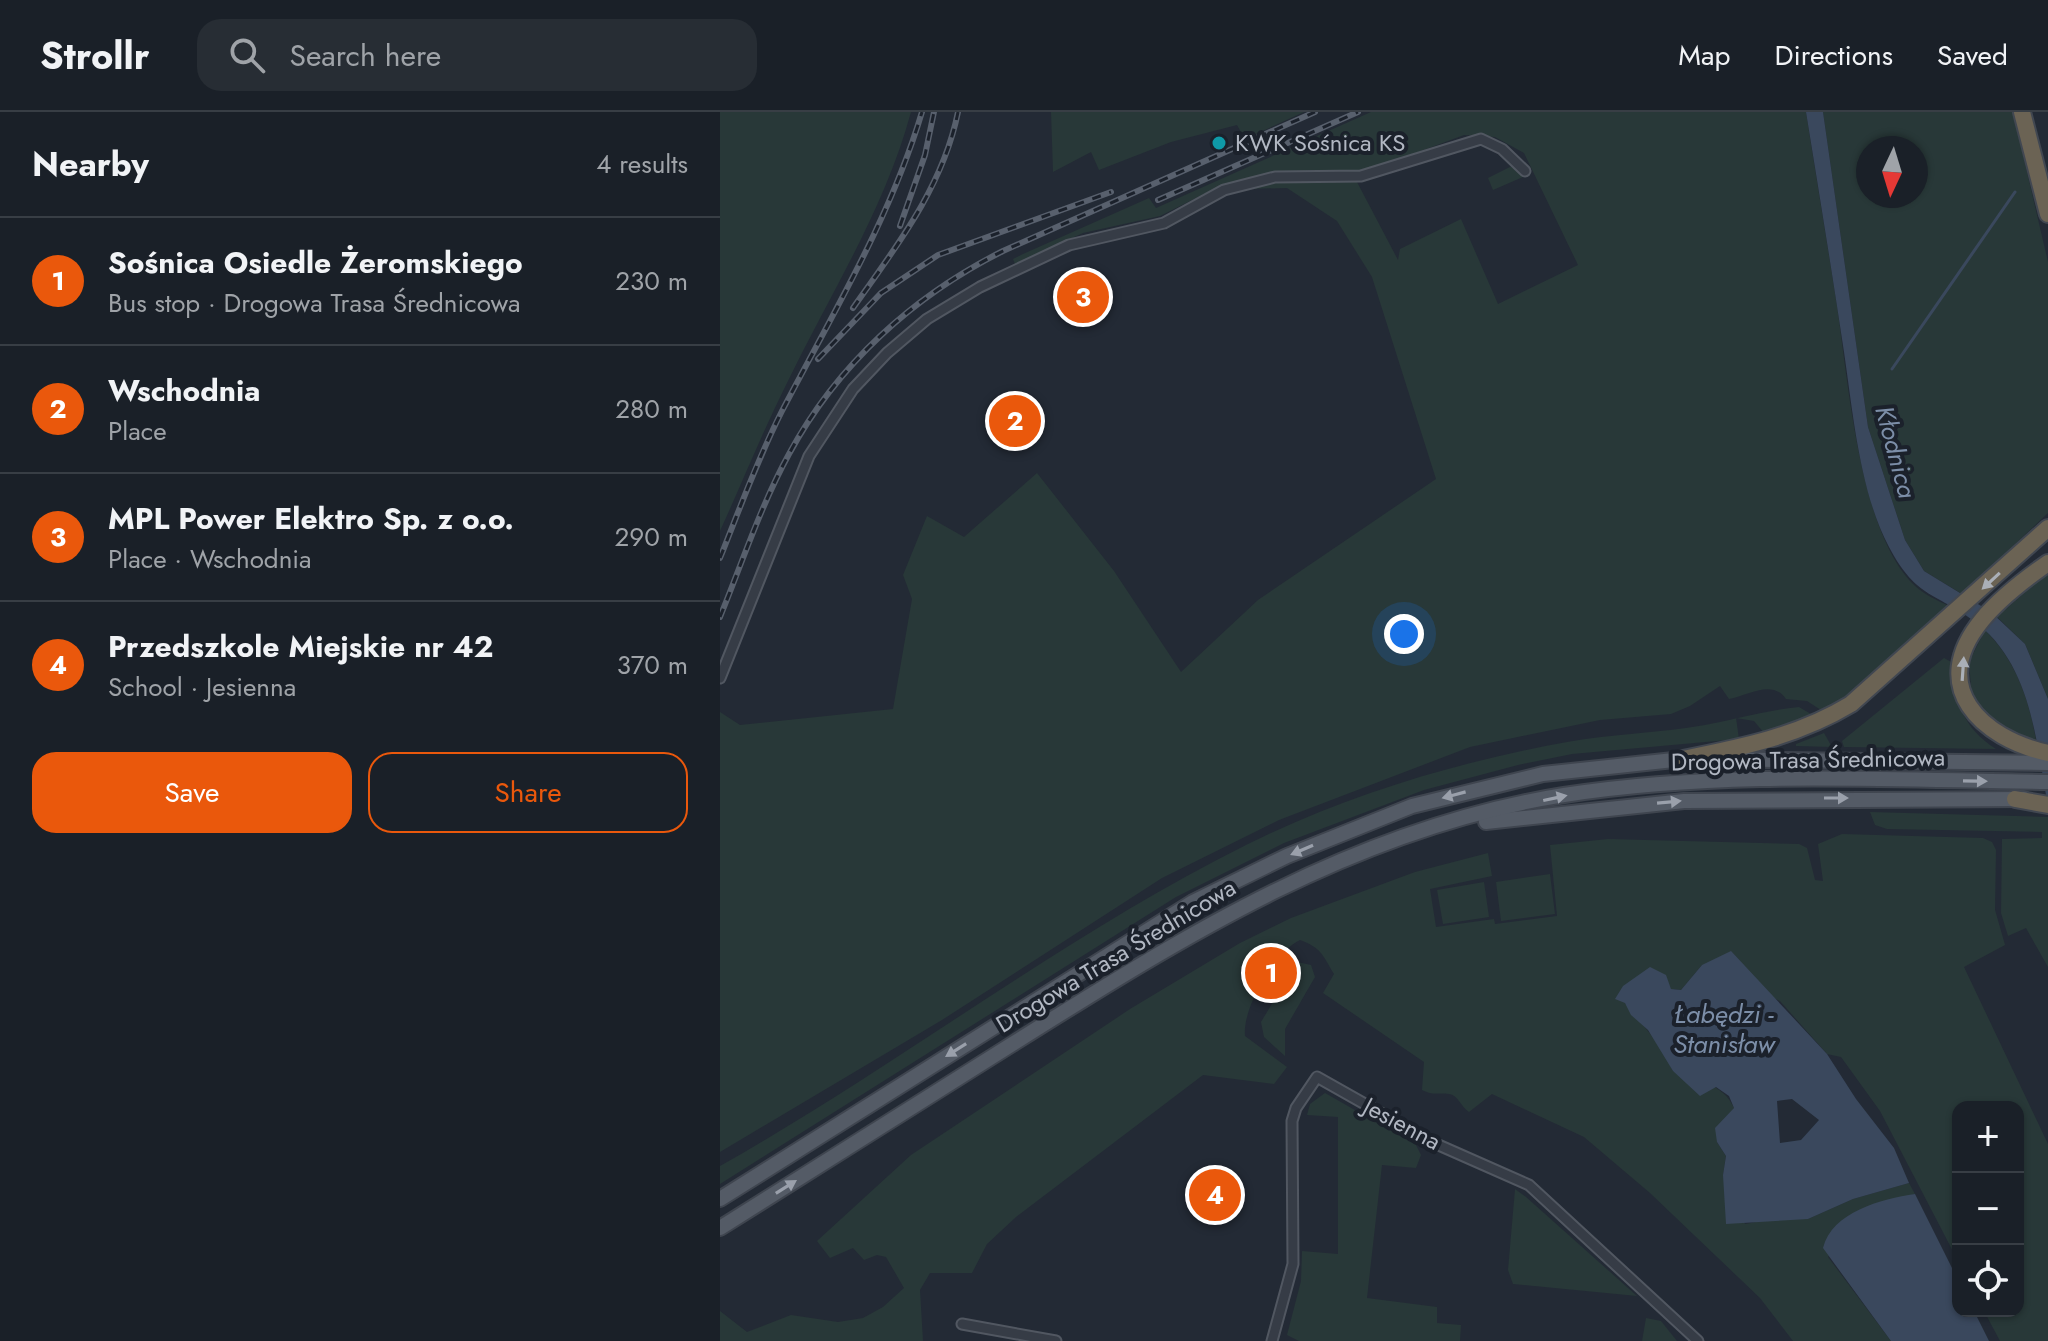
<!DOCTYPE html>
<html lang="en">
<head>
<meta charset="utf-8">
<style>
	:root { --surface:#1a2028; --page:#272d34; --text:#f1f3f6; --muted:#9fa3a8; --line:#383e45; --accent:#ea580c }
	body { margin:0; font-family:Jost,sans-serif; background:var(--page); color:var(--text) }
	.controls { position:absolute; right:24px; bottom:24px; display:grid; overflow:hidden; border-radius:16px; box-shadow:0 2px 6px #0004 }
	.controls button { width:72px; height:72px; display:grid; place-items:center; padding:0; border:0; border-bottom:2px solid var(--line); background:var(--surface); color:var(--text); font:40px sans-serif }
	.compass { position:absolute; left:1136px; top:24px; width:72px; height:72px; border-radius:50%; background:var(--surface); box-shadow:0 2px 6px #0004; rotate:184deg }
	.you { position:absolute; left:684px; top:522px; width:28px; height:28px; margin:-20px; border:6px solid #fff; border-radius:50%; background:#1a73e8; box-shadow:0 0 0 12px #1a73e833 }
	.badge { display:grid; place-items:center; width:52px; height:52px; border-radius:50%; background:var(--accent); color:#fff; font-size:26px; font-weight:700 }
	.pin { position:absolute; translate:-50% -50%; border:4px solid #fff; box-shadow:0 2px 8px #0006 }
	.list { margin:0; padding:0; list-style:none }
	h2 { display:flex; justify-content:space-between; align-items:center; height:104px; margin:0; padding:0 32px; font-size:34px }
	h2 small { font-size:26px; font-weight:400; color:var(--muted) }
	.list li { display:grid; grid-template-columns:52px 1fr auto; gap:24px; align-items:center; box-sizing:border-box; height:128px; padding:0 32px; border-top:2px solid var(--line) }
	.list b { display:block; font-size:30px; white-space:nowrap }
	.list p { margin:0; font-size:26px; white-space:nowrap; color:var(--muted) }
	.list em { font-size:26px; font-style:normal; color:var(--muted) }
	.actions { display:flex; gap:16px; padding:24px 32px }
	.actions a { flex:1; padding:18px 0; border:2px solid var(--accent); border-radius:24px; text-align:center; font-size:28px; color:var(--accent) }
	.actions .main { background:var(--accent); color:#fff }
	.icon { flex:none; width:44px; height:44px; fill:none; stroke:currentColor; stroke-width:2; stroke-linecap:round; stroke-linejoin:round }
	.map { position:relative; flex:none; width:1328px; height:1229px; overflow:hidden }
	header { display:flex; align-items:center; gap:48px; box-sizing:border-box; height:112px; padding:0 40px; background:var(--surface); border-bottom:2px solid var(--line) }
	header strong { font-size:38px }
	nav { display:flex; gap:44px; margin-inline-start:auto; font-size:28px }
	.search { width:560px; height:72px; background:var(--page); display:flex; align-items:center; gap:20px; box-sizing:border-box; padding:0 28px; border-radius:24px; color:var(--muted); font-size:30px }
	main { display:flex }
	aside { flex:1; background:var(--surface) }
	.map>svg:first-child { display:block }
	.green { fill:#283838; fill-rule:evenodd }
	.water { fill:#3a485d; fill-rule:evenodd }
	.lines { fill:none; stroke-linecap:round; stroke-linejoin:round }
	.stream { stroke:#3a485d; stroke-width:3 }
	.minor-casing { stroke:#515761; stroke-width:13 }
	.primary-casing { stroke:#3f454f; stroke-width:18 }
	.motorway-casing { stroke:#414751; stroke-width:20 }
	.minor { stroke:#363c46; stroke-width:9 }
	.primary { stroke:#545b66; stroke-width:14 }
	.motorway { stroke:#6b6354; stroke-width:16 }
	.rail-casing { stroke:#58606d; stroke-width:6 }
	.rail { stroke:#1b212b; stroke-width:3; stroke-dasharray:9; stroke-linecap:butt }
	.oneway { fill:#aaafb7 }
	.oneway2 { fill:#9aa0ab }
	.culture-dot { fill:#0f9aa8; stroke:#1b212b; stroke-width:3 }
	.labels { text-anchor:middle; stroke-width:8; stroke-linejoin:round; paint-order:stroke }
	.poi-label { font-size:24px; fill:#b1b7c2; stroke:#1b212b; text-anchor:start }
	.street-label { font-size:24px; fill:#b1b7c2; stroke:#1b212b }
	.water-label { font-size:26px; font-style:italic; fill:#7c8ea8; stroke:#1b212b }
</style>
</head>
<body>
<header>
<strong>Strollr</strong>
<div class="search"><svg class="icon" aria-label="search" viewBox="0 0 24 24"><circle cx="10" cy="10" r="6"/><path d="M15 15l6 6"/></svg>Search here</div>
<nav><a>Map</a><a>Directions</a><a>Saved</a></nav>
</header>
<main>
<aside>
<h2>Nearby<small>4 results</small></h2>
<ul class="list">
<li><span class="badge">1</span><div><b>Sośnica Osiedle Żeromskiego</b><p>Bus stop · Drogowa Trasa Średnicowa</p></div><em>230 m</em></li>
<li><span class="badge">2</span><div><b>Wschodnia</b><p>Place</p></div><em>280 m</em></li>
<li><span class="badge">3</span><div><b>MPL Power Elektro Sp. z o.o.</b><p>Place · Wschodnia</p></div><em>290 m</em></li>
<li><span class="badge">4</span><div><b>Przedszkole Miejskie nr 42</b><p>School · Jesienna</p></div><em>370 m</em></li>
</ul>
<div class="actions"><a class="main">Save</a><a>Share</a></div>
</aside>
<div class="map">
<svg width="1328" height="1229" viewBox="0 0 1328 1229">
	<rect width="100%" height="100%" fill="#232a35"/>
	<g class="green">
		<path d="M 0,0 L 191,0 C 164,99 110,182 66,273 C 42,321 22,371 0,419 Z"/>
		<polygon points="331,0 584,0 525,27 517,13 451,30 379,58 371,40 333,60"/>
		<path d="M 651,0 L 1086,0 C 1096,65 1107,129 1117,194 C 1128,268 1139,413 1190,469 C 1201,481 1216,488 1231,495 L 1138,578 L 1104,600 L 1087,589 L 1066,587 C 1052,567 1029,583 1009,587 L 1000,574 L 970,594 L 951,602 L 880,608 L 750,635 L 559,708 L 442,766 L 222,908 L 0,1040 L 0,600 L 20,613 L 173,597 L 192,487 L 183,463 L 207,404 L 244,425 L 317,361 L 394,459 L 461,560 L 538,488 L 716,367 L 652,165 L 617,109 L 567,76 L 522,77 L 559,68 L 637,70 L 678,148 L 680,137 L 741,107 L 778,192 L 858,153 L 804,41 L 775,25 L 744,23 L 669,51 L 632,60 L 565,59 L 504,72 L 440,104 L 363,121 L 295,152 L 293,147 L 303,142 L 429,86 L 436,96 Z"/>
		<path d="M 1103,0 L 1293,0 L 1328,150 L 1328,401 L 1242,482 L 1204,459 L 1185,428 L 1148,315 ZM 1148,36 L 1196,36 L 1196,84 L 1148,84 Z"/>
		<polygon points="794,53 803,65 773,78 768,66"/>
		<polygon points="1328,460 1328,587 1305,532 1277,505"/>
		<path d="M 1265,518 C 1297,550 1310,590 1317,634 L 1273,616 L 1252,587 L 1249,550 Z"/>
		<path d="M 1224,546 L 1233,551 C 1234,589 1243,616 1276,637 L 1124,635 L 1122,629 Z"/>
		<path d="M 1079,595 L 1096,605 L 1044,621 L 1034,609 L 1016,606 L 1019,627 L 852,642 L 798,653 L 704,678 L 564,731 L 456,785 L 0,1072 L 0,1054 C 179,953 342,825 526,733 C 626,683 737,650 847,630 C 892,622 939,621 985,613 C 1016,607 1047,598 1079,595 Z"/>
		<polygon points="1104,621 1112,635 1076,634 1076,632"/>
		<polygon points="1150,700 1328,705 1328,855 1306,816 1288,824 1281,801 1282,727 1322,726 1322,720 1167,717 1155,713"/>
		<path d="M 1122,722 L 1263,726 L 1272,730 L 1276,738 L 1275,798 L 1285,833 L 1244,855 L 1328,1032 L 1328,1229 L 1280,1229 L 1264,1199 L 1298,1199 L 1298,995 L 1238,995 L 1238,1149 L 1160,999 L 1121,945 L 1107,942 L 1060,889 L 982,853 L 961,878 L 951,877 L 946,869 L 905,891 L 941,935 L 953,959 C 975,967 1004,972 1014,996 L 997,1030 L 1006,1044 L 1003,1063 L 1025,1112 L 1058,1106 L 1088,1107 L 1133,1087 L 1189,1071 L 1195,1082 L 1150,1095 L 1108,1145 L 1171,1229 L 1073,1229 L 1040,1186 L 930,1081 L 864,1025 L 772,982 L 749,1000 C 741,995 738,983 729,982 C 718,980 714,984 702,978 L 704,950 L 603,881 L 614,862 C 603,844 602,836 580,828 C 555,839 522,896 525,924 L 567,955 L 554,972 L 483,963 L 296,1105 L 267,1132 L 252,1161 L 210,1161 L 200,1178 L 203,1229 L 0,1229 L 0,1199 L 27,1220 L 71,1203 L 118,1210 L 143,1206 L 163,1195 L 184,1176 L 166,1145 L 157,1143 L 144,1148 L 133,1136 L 110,1146 L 97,1129 L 191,1043 L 410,897 L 520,831 L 571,806 L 695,760 L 768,741 L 772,764 L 710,777 L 716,815 L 774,807 L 775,812 L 837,804 L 830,733 L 888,727 L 1079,732 L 1087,736 L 1095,768 L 1103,769 L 1098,732 Z"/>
		<polygon points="830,762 835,802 781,809 776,770"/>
		<polygon points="764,770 769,805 723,812 717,778"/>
		<polygon points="577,850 591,853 595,865 565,917 565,944 544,925 541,910"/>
		<polygon points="605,981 696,1033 701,1043 696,1056 662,1053 647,1186 717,1195 717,1211 741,1213 740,1229 579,1229 567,1223 581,1169 582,1139 618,1142 618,1005 587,1003 590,992"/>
		<polygon points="795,1077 806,1085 917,1184 793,1172 788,1158"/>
		<polygon points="926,1206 941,1209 957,1229 922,1229"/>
	</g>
	<g class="water">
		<path d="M 1086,0 L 1103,0 L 1148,315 L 1185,428 L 1204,459 L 1271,500 L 1305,532 L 1328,587 L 1328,694 C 1316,630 1312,556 1258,512 C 1217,480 1197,488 1169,435 C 1140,381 1133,301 1124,240 C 1112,160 1099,80 1086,0 Z"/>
		<path d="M 1011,839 L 1107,942 L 1136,987 L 1174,1036 L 1189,1071 L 1133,1087 L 1088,1107 L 1006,1112 L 1003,1063 L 1006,1044 L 997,1030 L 995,1016 L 1014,996 L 1009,984 L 996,975 L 980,984 L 953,959 L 928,918 L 911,903 L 905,891 L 895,887 L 903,874 L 930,855 L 946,863 L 951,877 L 961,878 L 982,853 ZM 1072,987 L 1099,1008 L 1081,1028 L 1060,1031 L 1057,989 Z"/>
		<path d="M 1195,1082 L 1238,1168 L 1238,1199 L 1254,1199 L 1269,1229 L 1171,1229 L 1103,1136 C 1112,1100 1161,1087 1195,1082 Z"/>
	</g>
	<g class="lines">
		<polyline class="stream" points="1172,257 1295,80"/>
		<defs>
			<g id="minor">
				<polyline points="0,566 89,344 133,277 167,241 207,207 260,175 349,133 444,111 504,78 555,65 641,64 761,27 782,37 805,59"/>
				<polyline points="242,1212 336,1229"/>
				<polyline points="552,1229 573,1152 572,1009 576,996 597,965 714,1031 809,1073 978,1229"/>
			</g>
			<g id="primary">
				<polyline points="766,710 964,689 1304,687"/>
				<polyline points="0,1087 473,790 567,744 692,694 823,662 963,647 1328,651"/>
				<path d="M 0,1116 C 98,1054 196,993 294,931 C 467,822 637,716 844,683 C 1004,658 1167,668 1328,670"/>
			</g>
			<g id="motorway">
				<polyline points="1302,0 1328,102"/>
				<path d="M 1328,451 C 1305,467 1280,486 1262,508 C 1207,575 1261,626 1328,641"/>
				<path d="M 963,647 C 1023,635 1078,624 1131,592 L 1328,416"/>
				<polyline points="1295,687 1328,693"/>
			</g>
		</defs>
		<use href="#minor" class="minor-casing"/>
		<use href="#primary" class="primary-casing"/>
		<use href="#motorway" class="motorway-casing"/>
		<use href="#minor" class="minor"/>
		<use href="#primary" class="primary"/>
		<use href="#motorway" class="motorway"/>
		<defs>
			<g id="rail">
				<polyline points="438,88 638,0"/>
				<polyline points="180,114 205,43 214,0"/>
				<path d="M 133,196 C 176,135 223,75 238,0"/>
				<polyline points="98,247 161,181 218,143 391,80"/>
				<path d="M 0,446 C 20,396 38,346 62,299 C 113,201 170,107 202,0"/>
				<path d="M 0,505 C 22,451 41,393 69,342 C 117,253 193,184 283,139 L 595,0"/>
			</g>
		</defs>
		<use href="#rail" class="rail-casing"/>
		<use href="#rail" class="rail"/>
	</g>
	<defs><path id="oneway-solid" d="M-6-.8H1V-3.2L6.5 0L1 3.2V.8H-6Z" transform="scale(2)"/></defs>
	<g class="oneway">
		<use href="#oneway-solid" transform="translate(1271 469) rotate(137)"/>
		<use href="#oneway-solid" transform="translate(1243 557) rotate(-86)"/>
	</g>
	<g class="oneway2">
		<use href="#oneway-solid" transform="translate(1255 669) rotate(1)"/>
		<use href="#oneway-solid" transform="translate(734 683) rotate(165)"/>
		<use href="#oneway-solid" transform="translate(835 686) rotate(-12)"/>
		<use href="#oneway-solid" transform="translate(1116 686)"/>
		<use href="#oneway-solid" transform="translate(949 690) rotate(-5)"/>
		<use href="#oneway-solid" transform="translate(582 738) rotate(157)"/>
		<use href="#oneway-solid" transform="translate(236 938) rotate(148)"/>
		<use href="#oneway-solid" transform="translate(66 1075) rotate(-32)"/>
	</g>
	<circle class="culture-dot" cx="499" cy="31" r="8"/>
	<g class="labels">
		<g class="poi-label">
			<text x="515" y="39">KWK Sośnica KS</text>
		</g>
		<g class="street-label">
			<text transform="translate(1088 648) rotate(-1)" y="8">Drogowa Trasa Średnicowa</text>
			<text transform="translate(396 844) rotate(-31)" y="8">Drogowa Trasa Średnicowa</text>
			<text transform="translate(682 1012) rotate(28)" y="8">Jesienna</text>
		</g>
		<g class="water-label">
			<text transform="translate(1176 340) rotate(75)" y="9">Kłodnica</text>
			<text x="1004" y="911">Łabędzi -<tspan x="1004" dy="30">Stanisław</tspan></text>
		</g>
	</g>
</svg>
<div class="controls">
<button>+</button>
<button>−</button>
<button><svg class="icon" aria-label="locate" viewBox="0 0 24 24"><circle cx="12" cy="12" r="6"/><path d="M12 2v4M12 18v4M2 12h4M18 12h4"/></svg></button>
</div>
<svg class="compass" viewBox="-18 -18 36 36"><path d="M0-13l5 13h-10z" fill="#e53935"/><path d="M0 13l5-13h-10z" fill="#9fa3a8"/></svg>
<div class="you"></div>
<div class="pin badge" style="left:551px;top:861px">1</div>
<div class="pin badge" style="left:295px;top:309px">2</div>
<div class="pin badge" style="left:363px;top:185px">3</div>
<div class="pin badge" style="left:495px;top:1083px">4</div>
</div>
</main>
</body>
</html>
